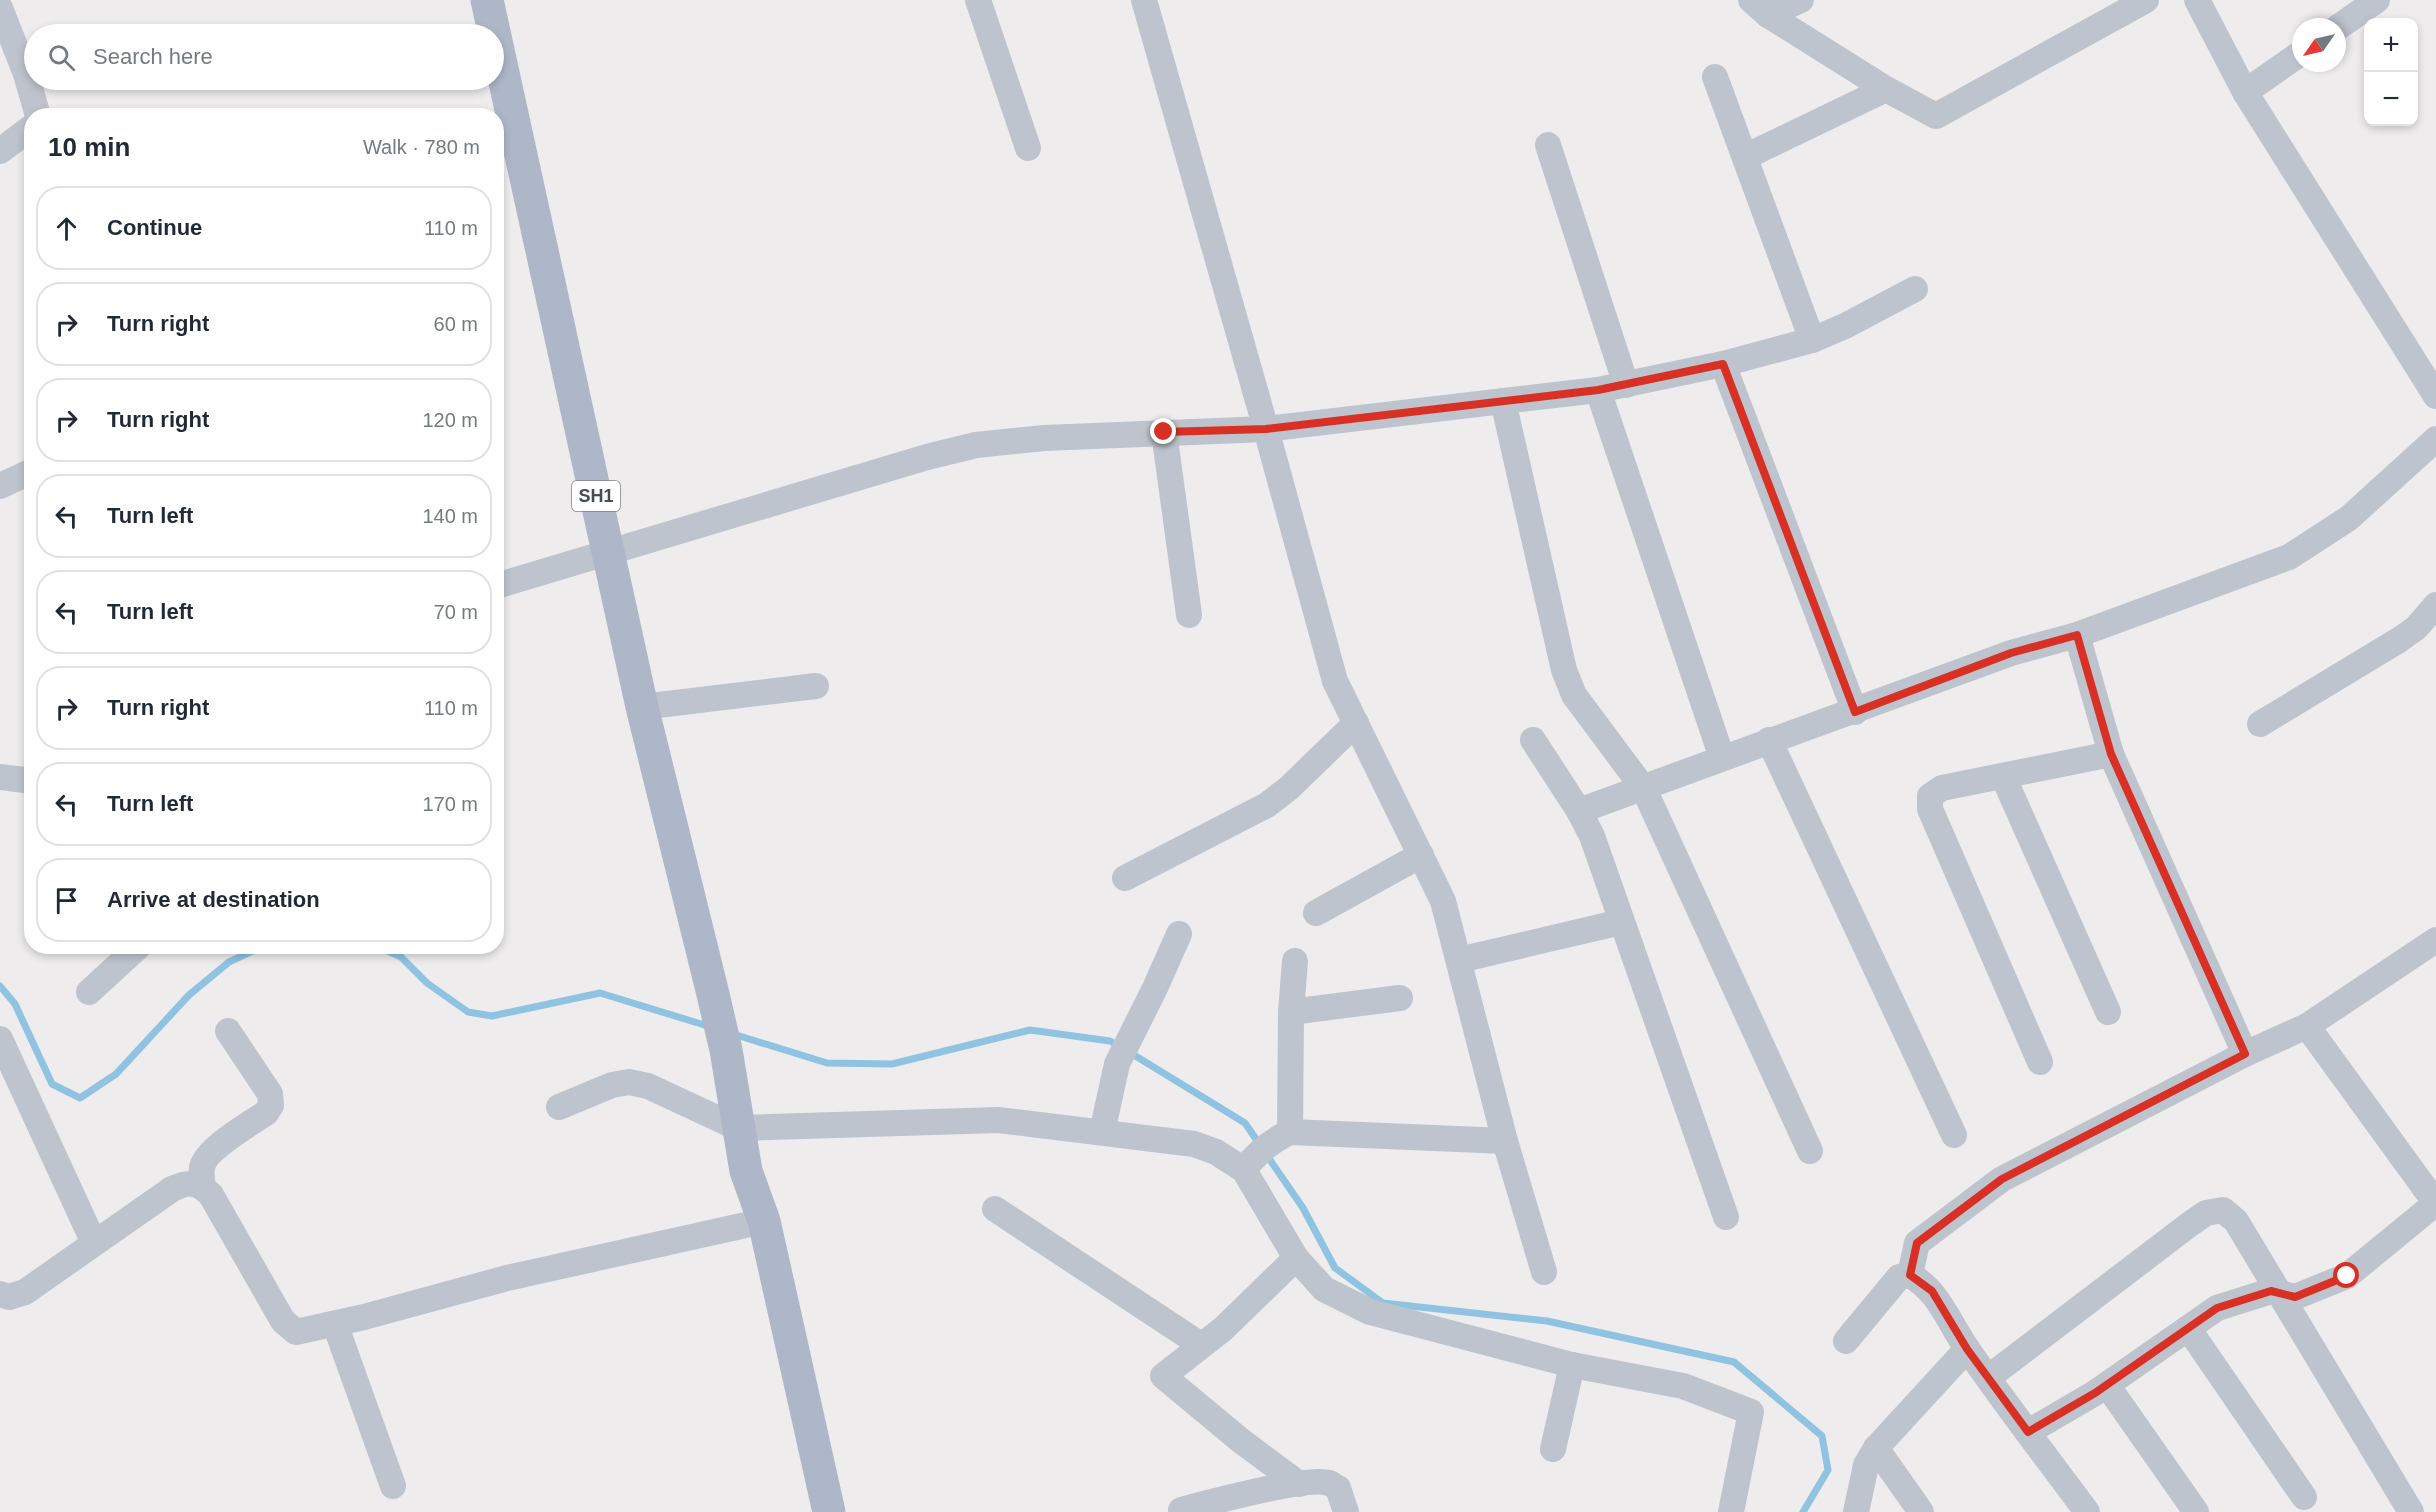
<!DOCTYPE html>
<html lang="en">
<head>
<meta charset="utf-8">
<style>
	:root { --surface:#fff; --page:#f2f2f3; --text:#1f2937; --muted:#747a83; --line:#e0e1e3 }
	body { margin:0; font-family:Arial,sans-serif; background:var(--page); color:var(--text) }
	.controls { position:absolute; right:18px; top:18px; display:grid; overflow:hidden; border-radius:12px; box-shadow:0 3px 9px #0003 }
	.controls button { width:54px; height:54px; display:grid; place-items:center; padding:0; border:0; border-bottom:2px solid var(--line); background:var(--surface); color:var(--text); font:30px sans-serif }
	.compass { position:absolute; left:2292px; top:18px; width:54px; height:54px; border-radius:50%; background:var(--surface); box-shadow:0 3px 9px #0003; rotate:236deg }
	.stop { position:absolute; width:18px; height:18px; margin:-14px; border:4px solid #d93025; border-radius:50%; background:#fff }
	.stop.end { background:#d93025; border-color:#fff; box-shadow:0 2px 6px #0008 }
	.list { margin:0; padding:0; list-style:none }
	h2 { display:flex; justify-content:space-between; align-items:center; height:78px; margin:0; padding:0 24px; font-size:26px }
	h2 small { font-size:20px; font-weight:400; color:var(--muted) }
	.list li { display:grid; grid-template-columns:39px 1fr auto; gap:18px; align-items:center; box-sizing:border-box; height:84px; margin:0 12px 12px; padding:0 12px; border:2px solid var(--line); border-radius:24px }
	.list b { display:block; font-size:22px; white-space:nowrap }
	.list em { font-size:20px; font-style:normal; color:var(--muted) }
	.icon { flex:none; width:33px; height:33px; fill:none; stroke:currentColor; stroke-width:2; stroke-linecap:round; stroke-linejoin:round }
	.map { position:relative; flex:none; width:2436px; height:1512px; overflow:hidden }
	.search { position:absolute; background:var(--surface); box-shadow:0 3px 9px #0003; left:24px; top:24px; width:480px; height:66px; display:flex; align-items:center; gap:15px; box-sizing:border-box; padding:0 21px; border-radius:33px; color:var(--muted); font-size:22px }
	.panel { position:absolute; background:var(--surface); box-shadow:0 3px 9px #0003; left:24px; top:108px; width:480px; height:846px; border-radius:24px }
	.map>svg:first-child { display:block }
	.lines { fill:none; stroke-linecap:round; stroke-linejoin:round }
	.stream { stroke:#8fc3e1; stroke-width:7 }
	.minor { stroke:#bec4cd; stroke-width:26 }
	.primary { stroke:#aeb7c8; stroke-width:33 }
	.route { stroke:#d93025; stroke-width:8 }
	.labels { text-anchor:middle; stroke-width:6; stroke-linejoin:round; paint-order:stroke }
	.shield { fill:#fff; stroke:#7e8289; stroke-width:1.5 }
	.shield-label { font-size:18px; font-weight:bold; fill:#464c57 }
</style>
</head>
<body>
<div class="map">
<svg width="2436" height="1512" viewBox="0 0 2436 1512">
	<rect width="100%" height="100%" fill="#eeecec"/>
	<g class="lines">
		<g class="stream">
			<polyline points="377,946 401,957 427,983 468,1012 492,1016 600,993 711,1027"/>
			<polyline points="0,986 15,1004 52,1084 80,1098 116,1074 189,995 229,962 263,946"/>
			<polyline points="733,1034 827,1063 892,1064 1030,1030 1110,1041 1119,1046"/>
			<polyline points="1129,1052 1245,1123 1260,1145"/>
			<polyline points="1266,1154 1303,1208 1335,1268 1383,1303 1547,1321 1734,1362 1822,1436 1828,1470 1803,1512"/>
		</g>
		<g class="minor">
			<polyline points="978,0 1028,148"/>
			<polyline points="1144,0 1266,429 1335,681 1443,901 1505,1141 1544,1272"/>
			<polyline points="2197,0 2245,92 2436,396"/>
			<polyline points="0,8 26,74 38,116"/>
			<polyline points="1768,15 1801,0"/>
			<polyline points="2337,28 2377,0"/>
			<polyline points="1715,77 1812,340"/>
			<polyline points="1886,89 1936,116 2146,0"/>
			<polyline points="2245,92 2301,53"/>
			<polyline points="1548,145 1626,385"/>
			<polyline points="496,146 515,134"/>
			<polyline points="0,151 32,127"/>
			<polyline points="1745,157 1886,89 1768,15 1751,0"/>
			<polyline points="1723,364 1855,712"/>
			<polyline points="1598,390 1722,758"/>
			<polyline points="1503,401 1564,670 1574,695 1644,789 1810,1151"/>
			<polyline points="1164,432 1189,615"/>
			<polyline points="0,486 32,471"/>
			<polyline points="496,586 927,457 976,445 1044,438 1266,429 1598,390 1723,364 1812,340 1845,326 1915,289"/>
			<polyline points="2077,635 2111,754 2245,1054"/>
			<polyline points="642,707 816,686"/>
			<polyline points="2260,724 2399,640 2416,628 2436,605"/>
			<polyline points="1533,740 1579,811 1592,836 1726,1217"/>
			<polyline points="1769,740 1954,1135"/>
			<polyline points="2003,776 2108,1012"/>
			<polyline points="0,777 32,781"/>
			<polyline points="1579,811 2011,653 2077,635 2289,557 2349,518 2436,439"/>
			<polyline points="1125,878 1267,805 1289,788 1356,723"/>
			<polyline points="1316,913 1421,855"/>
			<polyline points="1459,960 1621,922"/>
			<polyline points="89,992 139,946"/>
			<polyline points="1291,1012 1400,998"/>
			<polyline points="2307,1026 2436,940"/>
			<polyline points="0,1039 94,1243"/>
			<polyline points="2040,1062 1930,809 1930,796 1942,788 2111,754"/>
			<polyline points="559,1107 612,1085 629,1082 648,1086 738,1128 998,1120 1194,1144 1216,1152 1244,1170 1296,1258 1324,1289 1370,1312 1572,1365 1683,1386 1751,1412 1731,1512"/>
			<polyline points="1102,1132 1117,1064 1155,988 1179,934"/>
			<polyline points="1290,1132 1291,1012 1295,961"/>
			<path d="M 1244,1170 C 1256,1153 1271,1141 1290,1132 L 1505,1141"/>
			<path d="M 203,1187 C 202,1181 201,1174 202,1168 C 204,1150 251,1123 266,1113 L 271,1105 L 270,1094 L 228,1031"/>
			<polyline points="995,1209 1201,1345"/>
			<polyline points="1296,1258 1223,1329 1163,1376 1240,1440 1299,1484"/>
			<polyline points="1910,1275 1917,1243 2002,1179 2245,1054 2307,1026 2427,1191 2436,1195"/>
			<path d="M 0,1294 L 9,1297 L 25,1292 L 172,1189 C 190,1181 197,1181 211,1195 L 283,1321 L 296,1332 L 364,1317 L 507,1278 L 764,1221"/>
			<polyline points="335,1324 393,1486"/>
			<polyline points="2188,1328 2304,1497"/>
			<path d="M 1846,1341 L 1899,1277 L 1910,1275 C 1939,1291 1949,1323 1968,1350 C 2006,1405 2047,1458 2087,1512"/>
			<polyline points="1989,1377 2190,1224 2206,1213 2223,1210 2236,1221 2411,1512"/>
			<polyline points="2107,1385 2196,1512"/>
			<polyline points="2028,1432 2095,1393 2217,1308 2271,1291 2295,1297 2347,1276 2436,1203"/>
			<polyline points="1876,1448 1921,1512"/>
			<polyline points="1553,1449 1572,1365"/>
			<path d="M 1181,1510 C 1208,1503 1307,1476 1329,1483 C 1332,1484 1335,1487 1338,1488 L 1346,1512"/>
			<polyline points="1856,1512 1866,1465 1876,1448 1967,1349"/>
		</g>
		<polyline class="primary" points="487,0 642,707 712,990 726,1050 746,1171 764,1221 829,1512"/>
	</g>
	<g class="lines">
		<polyline class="route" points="1164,432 1266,429 1598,390 1723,364 1855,712 2011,653 2077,635 2111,754 2245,1054 2002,1179 1917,1243 1910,1275 1932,1291 1967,1349 2028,1432 2095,1393 2217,1308 2271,1291 2295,1297 2347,1276"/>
	</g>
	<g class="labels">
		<rect class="shield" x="572" y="481" width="48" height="30" rx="4.5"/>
		<g class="shield-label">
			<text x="596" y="502">SH1</text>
		</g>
	</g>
</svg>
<div class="controls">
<button>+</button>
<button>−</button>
</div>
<svg class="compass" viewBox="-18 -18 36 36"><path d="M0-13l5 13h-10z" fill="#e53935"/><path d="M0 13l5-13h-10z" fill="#747a83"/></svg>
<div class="stop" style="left:2347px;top:1276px"></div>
<div class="stop end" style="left:1164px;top:432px"></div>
<div class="search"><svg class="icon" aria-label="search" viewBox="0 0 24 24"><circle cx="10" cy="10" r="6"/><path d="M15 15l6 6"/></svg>Search here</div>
<section class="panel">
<h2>10 min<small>Walk · 780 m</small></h2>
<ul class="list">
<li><svg class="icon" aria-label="ahead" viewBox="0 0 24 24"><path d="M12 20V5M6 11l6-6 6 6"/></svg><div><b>Continue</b></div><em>110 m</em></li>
<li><svg class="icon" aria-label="right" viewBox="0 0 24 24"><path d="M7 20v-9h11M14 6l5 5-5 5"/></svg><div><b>Turn right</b></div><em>60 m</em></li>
<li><svg class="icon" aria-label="right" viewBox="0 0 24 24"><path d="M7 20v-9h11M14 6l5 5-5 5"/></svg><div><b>Turn right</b></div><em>120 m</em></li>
<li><svg class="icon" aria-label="left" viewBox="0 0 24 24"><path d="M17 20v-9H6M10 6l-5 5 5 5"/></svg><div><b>Turn left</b></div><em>140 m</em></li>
<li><svg class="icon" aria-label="left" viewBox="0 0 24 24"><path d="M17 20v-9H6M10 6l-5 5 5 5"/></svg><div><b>Turn left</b></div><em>70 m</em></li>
<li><svg class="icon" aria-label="right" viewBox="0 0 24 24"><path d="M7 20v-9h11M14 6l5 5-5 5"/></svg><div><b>Turn right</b></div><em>110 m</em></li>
<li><svg class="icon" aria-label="left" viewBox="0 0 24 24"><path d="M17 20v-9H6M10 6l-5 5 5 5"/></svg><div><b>Turn left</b></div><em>170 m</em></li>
<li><svg class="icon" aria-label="arrive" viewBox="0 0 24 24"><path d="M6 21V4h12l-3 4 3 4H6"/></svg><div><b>Arrive at destination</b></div></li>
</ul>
</section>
</div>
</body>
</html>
